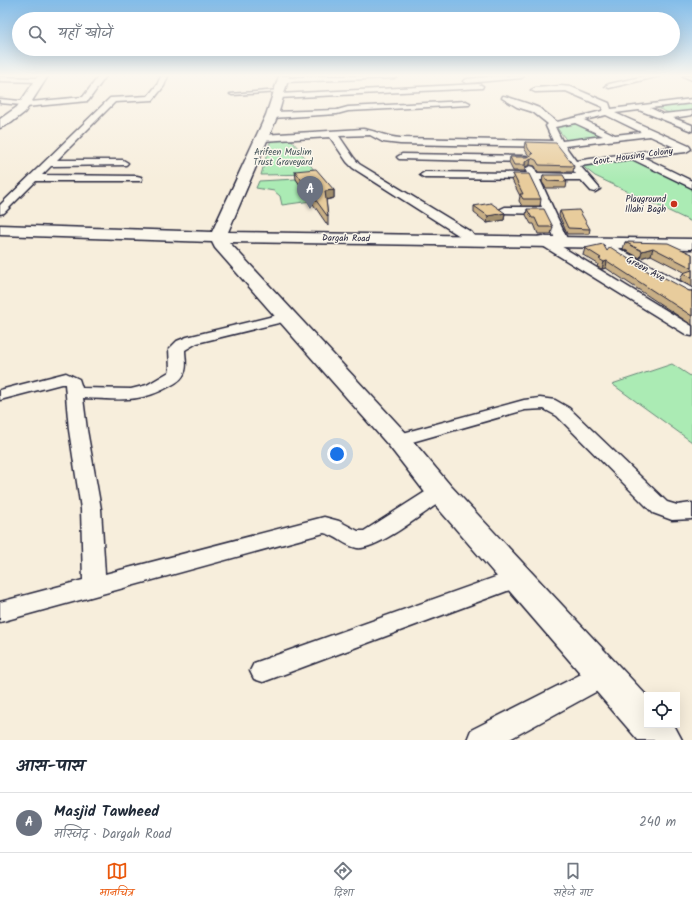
<!DOCTYPE html>
<html lang="hi">
<head>
<meta charset="utf-8">
<style>
	:root { --surface:#fff; --page:#f6f6f7; --text:#1f2937; --muted:#747a83; --line:#e0e1e3; --accent:#ea580c }
	body { margin:0; font-family:Kalam,"Playpen Sans Deva",sans-serif; background:var(--page); color:var(--text) }
	.controls { position:absolute; right:12px; bottom:12px; display:grid; overflow:hidden; border-radius:0px; box-shadow:0 4px 16px #0002 }
	.controls button { width:36px; height:36px; display:grid; place-items:center; padding:0; border:0; border-bottom:1px solid var(--line); background:var(--surface); color:var(--text); font:20px sans-serif }
	.you { position:absolute; left:337px; top:454px; width:14px; height:14px; margin:-10px; border:3px solid #fff; border-radius:50%; background:#1a73e8; box-shadow:0 0 0 6px #1a73e833 }
	.badge { display:grid; place-items:center; width:26px; height:26px; border-radius:50%; background:var(--accent); color:#fff; font-size:13px; font-weight:700 }
	.pin { position:absolute; translate:-50% -33px; filter:drop-shadow(0 1px 2px #0008) }
	.pin::after { content:''; position:absolute; top:21px; width:14px; height:12px; background:inherit; clip-path:polygon(0 0,100% 0,50% 100%) }
	.list { margin:0; padding:0; list-style:none }
	h2 { display:flex; justify-content:space-between; align-items:center; height:52px; margin:0; padding:0 16px; font-size:17px }
	h2 small { font-size:13px; font-weight:400; color:var(--muted) }
	.list li { display:grid; grid-template-columns:26px 1fr auto; gap:12px; align-items:center; box-sizing:border-box; height:60px; padding:0 16px; border-top:1px solid var(--line) }
	.list b { display:block; font-size:15px; white-space:nowrap }
	.list p { margin:0; font-size:13px; white-space:nowrap; color:var(--muted) }
	.list em { font-size:13px; font-style:normal; color:var(--muted) }
	.icon { flex:none; width:22px; height:22px; fill:none; stroke:currentColor; stroke-width:2; stroke-linecap:round; stroke-linejoin:round }
	.map { position:relative; flex:none; width:692px; height:740px; overflow:hidden }
	.search { position:absolute; background:var(--surface); box-shadow:0 4px 16px #0002; left:12px; right:12px; top:12px; height:44px; display:flex; align-items:center; gap:10px; box-sizing:border-box; padding:0 14px; border-radius:22px; color:var(--muted); font-size:15px }
	.sheet { height:112px; background:var(--surface) }
	nav { display:flex; justify-content:space-around; align-items:center; box-sizing:border-box; height:56px; border-top:1px solid var(--line); background:var(--surface); font-size:11px; color:var(--muted) }
	nav a { display:grid; justify-items:center; gap:2px }
	nav .on { color:var(--accent) }
	.map>svg:first-child { display:block }
	.green { fill:#abebb4; stroke:#668678 }
	.lines { fill:none; stroke-linecap:round; stroke-linejoin:round }
	.lane-casing { stroke:#22223b; stroke-width:3 }
	.street-casing { stroke:#22223b; stroke-width:3 }
	.secondary-casing { stroke:#22223b; stroke-width:3 }
	.lane { fill:#fbf7ec; fill-rule:evenodd }
	.street { fill:#fbf7ec; fill-rule:evenodd }
	.secondary { fill:#fbf7ec; fill-rule:evenodd }
	.wall { fill:#c8af86; stroke:#22223b }
	.shaded-wall { fill:#a28f6d; stroke:#22223b }
	.building { fill:#e8cc9c; stroke:#22223b }
	.poi-dot { fill:#c8321e; stroke:#fbf7ec; stroke-width:1.5 }
	.labels { text-anchor:middle; stroke-width:3; stroke-linejoin:round; paint-order:stroke }
	.far-park-label { font-size:9px; fill:#445459; stroke:#fbf7ec }
	.far-street-label { font-size:9px; fill:#22223b; stroke:#fbf7ec }
	.far-poi-label { font-size:9px; fill:#22223b; stroke:#fbf7ec; text-anchor:end }
	.street-label { font-size:10px; fill:#22223b; stroke:#fbf7ec }
</style>
</head>
<body>
<div class="map">
<svg width="692" height="740" viewBox="0 0 692 740">
	<rect width="100%" height="100%" fill="#f7eedc"/>
	<filter id="ink" filterUnits="userSpaceOnUse"><feTurbulence type="fractalNoise" baseFrequency=".025" numOctaves="2"/><feDisplacementMap in="SourceGraphic" scale="8" xChannelSelector="R" yChannelSelector="G"/><feConvolveMatrix kernelMatrix="1 2 1 2 8 2 1 2 1" color-interpolation-filters="sRGB"/></filter>
	<g filter="url(#ink)">
		<g class="green">
			<polygon points="692,103 692,111 672,114 654,107"/>
			<polygon points="578,121 608,137 568,142 557,128 559,126"/>
			<polygon points="271,139 291,139 317,174 261,175"/>
			<polygon points="634,157 692,187 692,222 595,176 581,165"/>
			<polygon points="296,179 311,201 282,205 280,196 274,191 256,188 259,181"/>
			<polygon points="672,364 692,377 692,442 612,384"/>
		</g>
		<g class="lines">
			<defs>
				<polygon id="lane" points="279,90 280,92 232,95 230,94"/>
				<g id="street">
					<polygon points="99,76 106,76 88,101 26,107 22,105 0,103 0,99 30,102 83,97"/>
					<polygon points="161,76 168,76 164,86 153,100 115,102 57,160 123,160 128,163 126,165 51,166 42,175 137,176 141,177 142,179 141,181 36,181 4,213 0,214 0,205 110,98 148,96 157,85"/>
					<polygon points="327,76 397,76 394,78 283,82 279,80 283,78"/>
					<polygon points="495,76 524,76 521,78 467,83 463,81 467,79"/>
					<polygon points="645,76 660,76 609,88 605,86 609,84"/>
					<polygon points="683,76 692,76 692,80"/>
					<polygon points="0,77 41,78 45,80 41,82 0,81"/>
					<polygon points="479,84 483,86 482,88 278,98 274,96 278,94"/>
					<path d="M 561,86 L 571,87 L 609,103 L 611,109 L 692,99 L 692,103 L 650,108 L 663,114 L 692,111 L 692,115 L 673,118 L 692,125 L 692,131 L 639,110 L 615,113 L 689,146 L 691,149 L 686,152 L 643,157 L 692,181 L 692,188 L 632,159 L 580,166 L 600,189 L 595,192 L 591,191 L 581,180 L 540,180 L 568,241 L 566,244 L 558,244 L 556,241 L 544,214 L 505,213 L 499,210 L 505,207 L 542,207 L 529,179 L 425,178 L 420,175 L 425,172 L 527,173 L 525,169 L 530,166 L 534,167 L 537,173 L 576,174 L 556,147 L 400,144 L 383,142 L 370,135 L 339,136 L 354,158 L 359,164 L 471,232 L 477,240 L 475,243 C 469,244 467,243 463,238 L 353,168 L 347,162 L 330,137 L 262,141 L 257,138 L 262,135 L 363,129 C 376,131 387,137 400,138 L 553,141 L 546,126 L 548,124 L 533,112 L 517,107 L 502,98 L 503,96 C 506,96 535,106 539,108 C 545,112 551,118 557,122 L 602,111 L 603,107 L 566,91 L 535,92 L 531,90 L 535,88 ZM 606,115 L 641,132 L 615,135 L 584,120 ZM 575,123 L 603,136 L 562,141 L 555,127 ZM 650,136 L 674,147 L 576,161 L 565,146 Z"/>
					<polygon points="466,101 470,103 469,105 348,111 337,114 272,118 268,115 272,112 337,110 348,107"/>
					<polygon points="402,154 526,156 531,159 526,162 399,159 397,157"/>
					<polygon points="542,236 546,237 692,326 692,336 687,335 538,243 536,240 538,237"/>
					<polygon points="601,239 692,288 692,298 687,297 597,246 595,243 597,240"/>
					<path d="M 286,313 L 291,314 L 293,317 L 291,320 L 197,343 L 185,350 C 185,356 187,365 185,371 C 183,379 176,383 170,386 C 139,404 117,399 83,398 L 87,430 L 101,509 L 105,574 L 324,517 L 339,521 L 358,531 L 364,531 L 433,487 L 440,485 L 447,487 L 450,492 L 447,497 C 429,509 377,551 357,548 C 345,546 336,535 324,533 L 0,622 L 0,602 L 83,580 L 81,509 L 69,430 L 65,384 L 61,384 L 0,400 L 0,390 L 66,373 L 79,379 L 82,388 L 131,389 L 147,385 L 169,372 L 170,369 L 169,349 L 177,341 L 187,337 Z"/>
					<polygon points="540,398 555,400 569,408 667,502 677,505 692,503 692,519 672,520 653,513 557,416 544,409 525,410 398,446 392,444 389,440 392,436 524,400"/>
					<polygon points="518,569 526,572 529,578 526,584 263,682 254,679 250,671 254,663"/>
					<polygon points="603,663 612,667 616,675 612,683 508,740 467,740 471,730"/>
				</g>
				<g id="secondary">
					<polygon points="38,76 48,76 25,112 11,123 0,128 0,119 17,107"/>
					<polygon points="279,76 289,76 278,115 228,232 692,239 692,249 229,242 407,434 450,485 647,696 647,725 674,725 682,740 638,740 430,499 389,446 215,248 212,242 0,235 0,225 212,232 266,115"/>
				</g>
			</defs>
			<use href="#lane" class="lane-casing"/>
			<use href="#street" class="street-casing"/>
			<use href="#secondary" class="secondary-casing"/>
			<use href="#lane" class="lane"/>
			<use href="#street" class="street"/>
			<use href="#secondary" class="secondary"/>
		</g>
		<g class="wall">
			<polygon points="525,142 574,166 573,172 538,172 535,166 530,165 525,167 525,171 513,171 509,163 510,157 528,157 529,156 524,148"/>
			<polygon points="295,171 334,190 334,198 326,200 328,217 328,226 296,179"/>
			<polygon points="513,174 541,199 540,206 522,206 519,201 520,196 512,180"/>
			<polygon points="543,175 567,182 566,188 546,188 542,182"/>
			<polygon points="474,206 505,213 504,220 487,223 474,213"/>
			<polygon points="527,209 553,227 551,234 538,234 534,224 531,224 526,215"/>
			<polygon points="560,211 590,229 589,234 567,234 559,215"/>
			<polygon points="625,242 692,254 692,287 680,280 683,273 684,272 651,255 640,258 623,249"/>
			<polygon points="585,248 607,251 660,279 689,291 692,291 692,325 606,268 602,269 597,267 598,264 583,255"/>
		</g>
		<g class="shaded-wall">
			<polygon points="531,158 530,165 525,167 525,162"/>
			<polygon points="334,190 334,198 325,200 325,191"/>
			<polygon points="505,213 504,220 487,223 488,216"/>
			<polygon points="653,248 651,255 640,258 642,251"/>
			<polygon points="607,261 606,268 602,269 604,262"/>
		</g>
		<g class="building">
			<polygon points="525,142 556,143 574,166 539,165 536,160 531,158 525,162 525,165 514,165 510,157 528,157 533,154 529,150"/>
			<polygon points="316,169 334,190 325,191 328,217 295,171"/>
			<polygon points="513,174 529,174 541,199 523,199 520,194 523,194"/>
			<polygon points="543,175 563,175 567,182 547,181"/>
			<polygon points="491,203 505,213 488,216 474,206"/>
			<polygon points="527,209 544,209 553,227 539,227 535,218 532,218"/>
			<polygon points="579,210 590,229 568,228 560,211"/>
			<polygon points="625,242 668,243 692,254 692,268 653,248 642,251"/>
			<polygon points="603,244 607,251 610,247 660,279 665,278 689,291 692,291 692,316 607,261 604,262 599,259 601,258 585,248"/>
			<polygon points="692,270 692,278 683,273"/>
		</g>
	</g>
	<linearGradient id="sky" x2="0" y2="1"><stop stop-color="#82bce9"/><stop offset="0.42" stop-color="#fbf7ef"/><stop offset="1" stop-color="#fbf7ef" stop-opacity="0"/></linearGradient>
	<rect width="692" height="180" fill="url(#sky)"/>
	<circle class="poi-dot" cx="674" cy="204" r="4"/>
	<g class="labels">
		<g class="far-park-label">
			<text x="283" y="155">Arifeen Muslim<tspan x="283" dy="10">Trust Graveyard</tspan></text>
		</g>
		<g class="far-street-label">
			<text transform="translate(633 156) rotate(-8)" y="3">Govt. Housing Colony</text>
			<text transform="translate(346 238) rotate(1)" y="3">Dargah Road</text>
		</g>
		<g class="far-poi-label">
			<text x="666" y="202">Playground<tspan x="666" dy="10">Illahi Bagh</tspan></text>
		</g>
		<g class="street-label">
			<text transform="translate(646 268) rotate(29)" y="4">Green Ave</text>
		</g>
	</g>
</svg>
<div class="controls">
<button><svg class="icon" aria-label="locate" viewBox="0 0 24 24"><circle cx="12" cy="12" r="6"/><path d="M12 2v4M12 18v4M2 12h4M18 12h4"/></svg></button>
</div>
<div class="you"></div>
<div class="pin badge" style="left:310px;top:209px;background:#6b7280">A</div>
<div class="search"><svg class="icon" aria-label="search" viewBox="0 0 24 24"><circle cx="10" cy="10" r="6"/><path d="M15 15l6 6"/></svg>यहाँ खोजें</div>
</div>
<section class="sheet">
<h2>आस-पास<small></small></h2>
<ul class="list">
<li><span class="badge" style="background:#6b7280">A</span><div><b>Masjid Tawheed</b><p>मस्जिद · Dargah Road</p></div><em>240 m</em></li>
</ul>
</section>
<nav>
<a class="on"><svg class="icon" aria-label="map" viewBox="0 0 24 24"><path d="M3 6l6-2 6 2 6-2v14l-6 2-6-2-6 2zM9 4v14M15 6v14"/></svg>मानचित्र</a>
<a><svg class="icon" aria-label="directions" viewBox="0 0 24 24"><path d="M12 3l9 9-9 9-9-9zM9 14v-3h6M13 9l2 2-2 2"/></svg>दिशा</a>
<a><svg class="icon" aria-label="saved" viewBox="0 0 24 24"><path d="M7 4h10v16l-5-4-5 4z"/></svg>सहेजे गए</a>
</nav>
</body>
</html>
